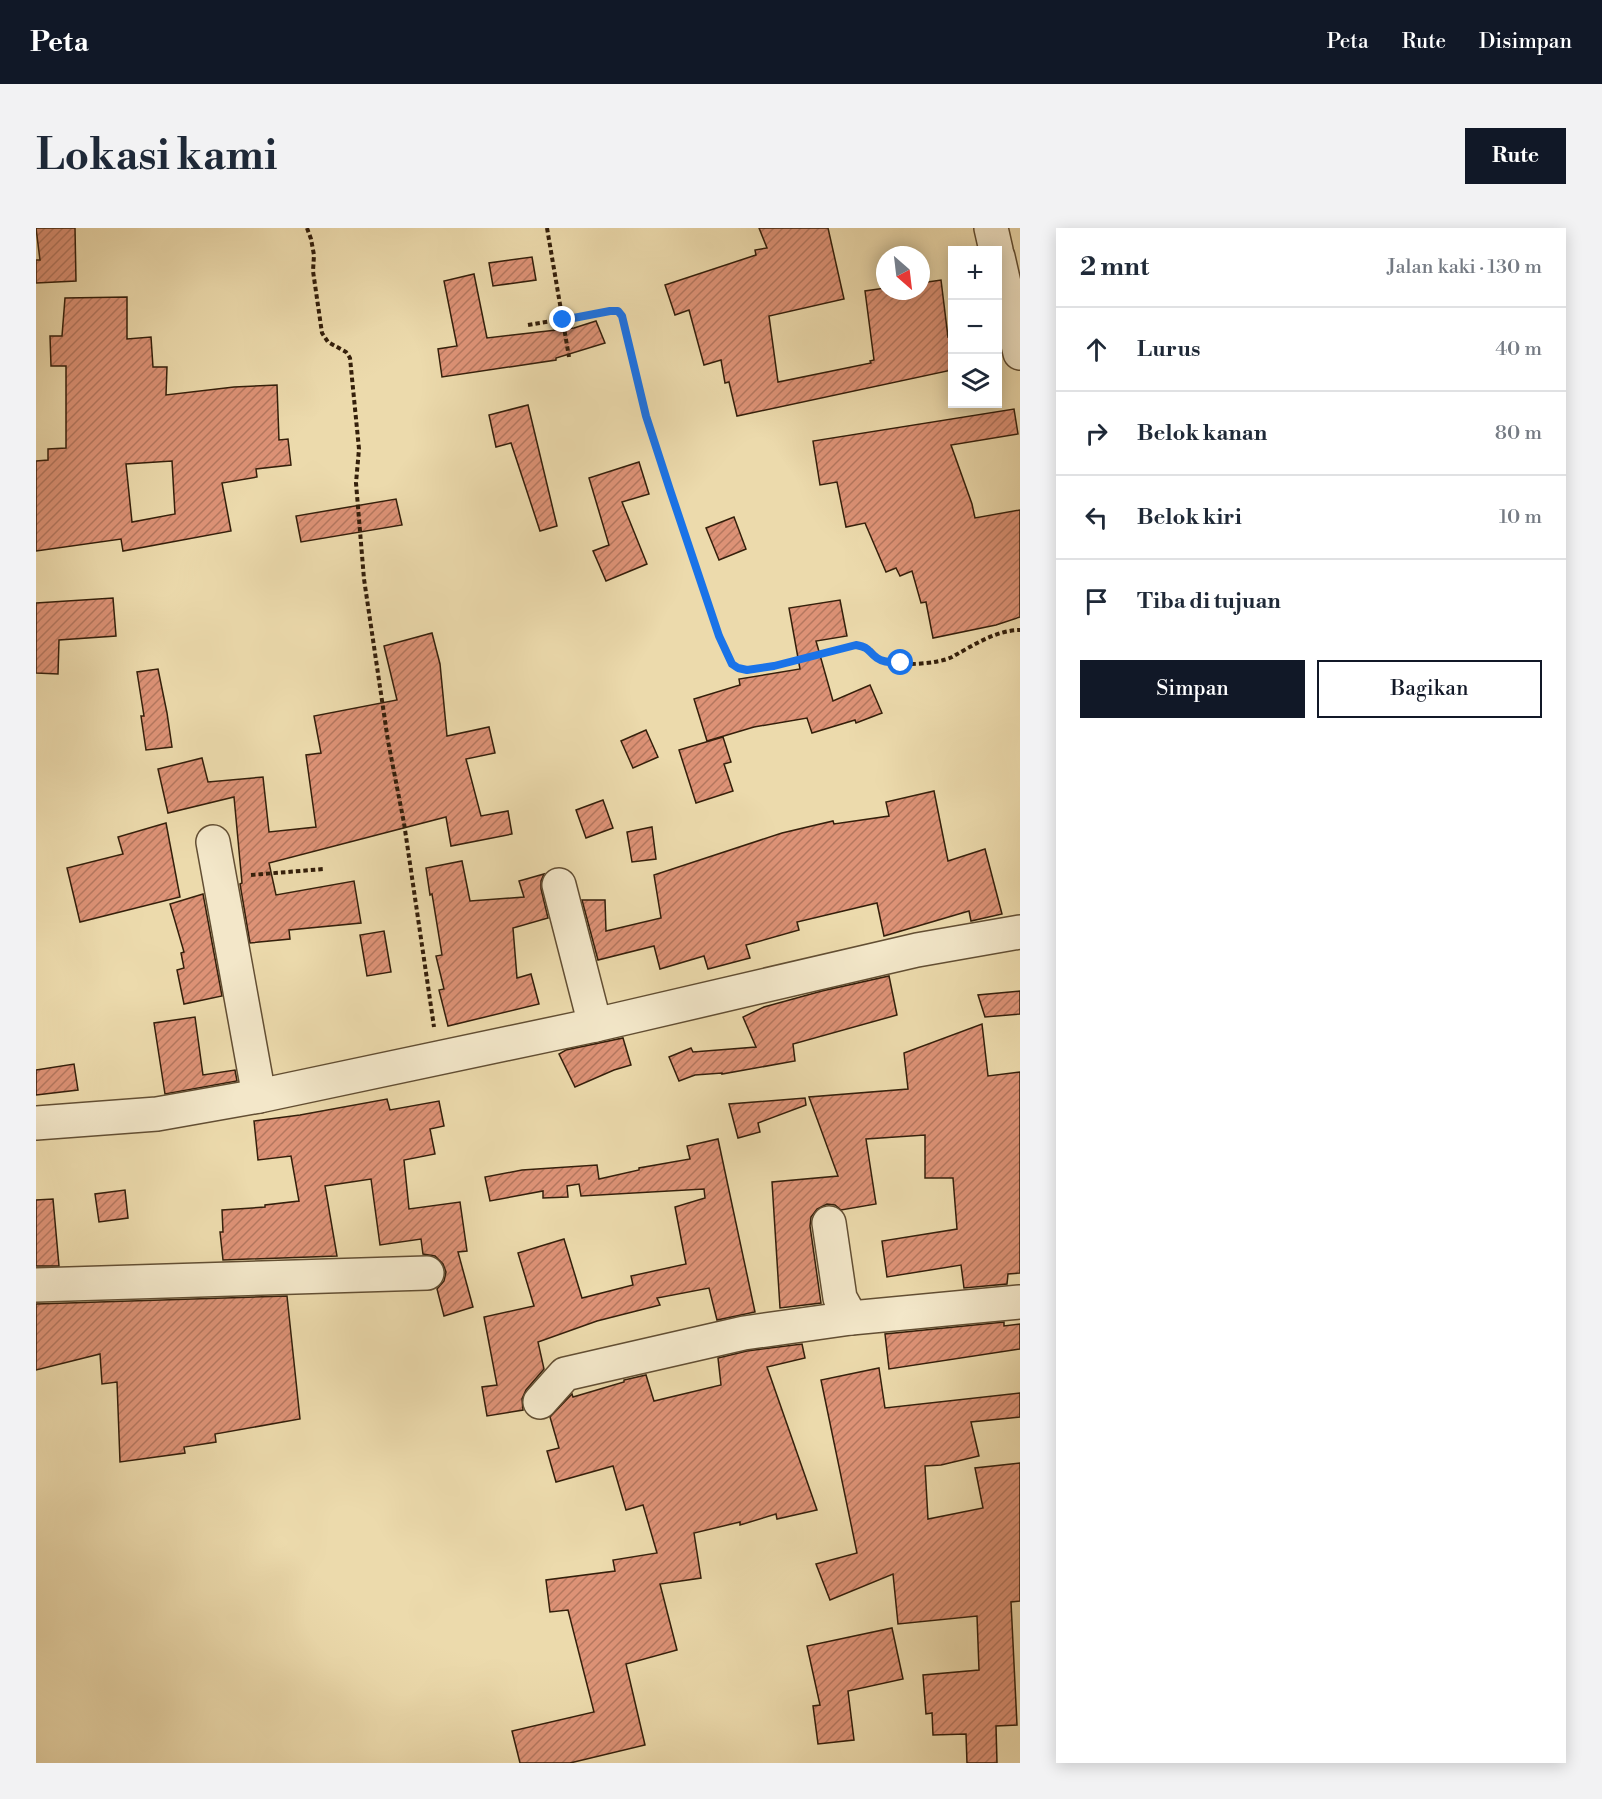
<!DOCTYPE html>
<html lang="id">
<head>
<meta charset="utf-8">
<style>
	:root { --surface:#fff; --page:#f2f2f3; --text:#1f2937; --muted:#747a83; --line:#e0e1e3; --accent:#111827 }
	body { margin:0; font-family:"Libre Bodoni",serif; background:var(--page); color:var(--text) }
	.controls { position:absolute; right:18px; top:18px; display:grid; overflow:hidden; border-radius:0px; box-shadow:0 3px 15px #0003 }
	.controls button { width:54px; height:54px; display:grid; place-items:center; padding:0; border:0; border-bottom:2px solid var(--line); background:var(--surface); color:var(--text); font:30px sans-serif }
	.compass { position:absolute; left:840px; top:18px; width:54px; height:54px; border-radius:50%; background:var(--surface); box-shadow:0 3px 15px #0003; rotate:152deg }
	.stop { position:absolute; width:18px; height:18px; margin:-14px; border:4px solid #1a73e8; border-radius:50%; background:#fff }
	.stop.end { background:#1a73e8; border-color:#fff; box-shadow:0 2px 6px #0008 }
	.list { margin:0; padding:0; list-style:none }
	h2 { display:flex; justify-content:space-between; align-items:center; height:78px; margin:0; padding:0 24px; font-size:26px }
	h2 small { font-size:20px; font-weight:400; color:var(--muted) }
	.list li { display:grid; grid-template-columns:39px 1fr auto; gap:18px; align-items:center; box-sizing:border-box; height:84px; padding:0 24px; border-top:2px solid var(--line) }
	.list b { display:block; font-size:22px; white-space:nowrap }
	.list em { font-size:20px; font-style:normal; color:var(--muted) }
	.actions { display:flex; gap:12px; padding:18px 24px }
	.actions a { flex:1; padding:14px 0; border:2px solid var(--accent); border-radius:0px; text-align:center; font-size:21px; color:var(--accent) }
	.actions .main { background:var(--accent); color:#fff }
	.icon { flex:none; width:33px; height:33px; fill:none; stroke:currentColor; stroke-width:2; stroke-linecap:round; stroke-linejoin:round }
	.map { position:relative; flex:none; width:984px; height:1535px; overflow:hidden; border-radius:0px }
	header { display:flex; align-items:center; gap:36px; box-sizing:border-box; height:84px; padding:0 30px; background:var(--accent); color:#fff }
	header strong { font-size:28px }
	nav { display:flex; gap:33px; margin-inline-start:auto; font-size:21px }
	.intro { display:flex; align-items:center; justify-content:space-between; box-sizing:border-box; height:144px; padding:0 36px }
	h1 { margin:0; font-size:42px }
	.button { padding:15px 27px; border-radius:0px; background:var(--accent); color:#fff; font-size:21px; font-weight:700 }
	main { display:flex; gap:36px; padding:0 36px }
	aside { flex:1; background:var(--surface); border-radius:0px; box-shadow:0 3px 15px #0003 }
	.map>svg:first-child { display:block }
	.building { fill:url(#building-hatch); stroke:#341f0b; stroke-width:1.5; fill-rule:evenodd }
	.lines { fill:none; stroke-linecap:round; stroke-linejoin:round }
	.minor-casing { stroke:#624e33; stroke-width:36 }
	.path { stroke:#341f0b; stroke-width:4; stroke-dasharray:4.5 3; stroke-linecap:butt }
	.minor { stroke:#f3e7c9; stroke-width:33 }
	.route { stroke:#1a73e8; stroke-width:8 }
</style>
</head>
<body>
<header>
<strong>Peta</strong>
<nav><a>Peta</a><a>Rute</a><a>Disimpan</a></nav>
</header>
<div class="intro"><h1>Lokasi kami</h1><a class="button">Rute</a></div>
<main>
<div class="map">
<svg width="984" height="1535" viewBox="0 0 984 1535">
	<defs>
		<pattern id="building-hatch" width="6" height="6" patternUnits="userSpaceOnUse" patternTransform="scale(1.5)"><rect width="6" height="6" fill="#dd9276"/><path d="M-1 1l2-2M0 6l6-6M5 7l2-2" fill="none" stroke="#b4775f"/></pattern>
	</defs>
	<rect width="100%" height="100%" fill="#ecdaac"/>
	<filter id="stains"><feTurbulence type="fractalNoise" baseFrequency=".00333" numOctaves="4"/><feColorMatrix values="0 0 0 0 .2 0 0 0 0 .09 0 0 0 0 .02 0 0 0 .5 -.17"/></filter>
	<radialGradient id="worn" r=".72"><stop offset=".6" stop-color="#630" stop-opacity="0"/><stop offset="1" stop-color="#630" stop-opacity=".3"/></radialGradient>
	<g class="building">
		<polygon points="0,0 39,0 40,53 0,55 0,32 4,32"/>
		<polygon points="723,0 792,0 808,71 733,88 742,154 835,135 834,133 838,132 829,63 849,60 849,63 885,63 885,55 905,52 912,109 916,108 916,142 701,188 693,154 689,155 685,132 668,137 653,82 639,87 629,57 720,27 719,22 731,20"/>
		<polygon points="496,29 500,52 457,58 453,35"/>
		<polygon points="438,46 451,110 538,100 560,93 569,115 520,130 520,132 406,149 402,121 421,118 408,53"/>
		<path d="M 91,69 L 91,111 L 115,109 L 117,139 L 131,139 L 130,167 L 198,159 L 241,157 L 243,212 L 252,211 L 255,237 L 220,241 L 221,249 L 186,255 L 195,303 L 87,323 L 85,311 L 0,323 L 0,233 L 12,232 L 12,221 L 30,220 L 30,138 L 15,138 L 14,108 L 26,108 L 29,70 ZM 136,233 L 139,286 L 96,294 L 90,236 Z"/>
		<polygon points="492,177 521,298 504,303 475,215 460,219 453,187"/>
		<polygon points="978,181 982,206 915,217 936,276 939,290 984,282 984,389 960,397 897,410 890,374 885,375 876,343 864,348 860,340 850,344 829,295 810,299 801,254 784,257 777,213"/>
		<polygon points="603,234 613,266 586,274 611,336 570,353 557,323 573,317 553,250"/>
		<polygon points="360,271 366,297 265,314 260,288"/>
		<polygon points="698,289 710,321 683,332 670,300"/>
		<polygon points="77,370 80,408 23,412 22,446 0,445 0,375"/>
		<polygon points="804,372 811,408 780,413 797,473 834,457 846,485 820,495 819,492 776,505 771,490 718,499 671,513 658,471 704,457 703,451 764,441 753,380"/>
		<polygon points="396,405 404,436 411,508 453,499 459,525 430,531 445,588 472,583 476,606 415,618 410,589 233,635 240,667 318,653 325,695 253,702 254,711 214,715 204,656 206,655 198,569 132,585 122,541 166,530 172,554 227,549 233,604 280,599 270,527 285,525 278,488 361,472 348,418"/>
		<polygon points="122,441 131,485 136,519 110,522 105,488 108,488 101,444"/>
		<polygon points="610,502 622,529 597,540 585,513"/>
		<polygon points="687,509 695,534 688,536 697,563 660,575 643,522"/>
		<polygon points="898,563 912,633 949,621 966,686 935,693 933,683 848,708 841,675 761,694 763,702 710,717 714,730 672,741 668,728 624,741 618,718 562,732 546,672 569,672 570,703 625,690 618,647 746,605 797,593 798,596 853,588 850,574"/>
		<polygon points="567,572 577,600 550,610 540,582"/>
		<polygon points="130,595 144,669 44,694 31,640 87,626 82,609"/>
		<polygon points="616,599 620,631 596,634 591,604"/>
		<polygon points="426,633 434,673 488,669 483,653 508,646 505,653 505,661 512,690 477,700 481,750 495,746 503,776 412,798 403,762 408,761 400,728 406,727 396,666 394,667 390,640"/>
		<polygon points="167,666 186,768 148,776 141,742 148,740 145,725 148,724 134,676"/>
		<polygon points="348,703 355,744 331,748 324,707"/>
		<polygon points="853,748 861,787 757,816 759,833 686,846 686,845 659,847 643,853 633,829 655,820 657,824 720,819 707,789 728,779 786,763"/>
		<polygon points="984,763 984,786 949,789 942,767"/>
		<polygon points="159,789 167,847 199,842 201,853 129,866 118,795"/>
		<polygon points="946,796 952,848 984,844 984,1045 972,1046 971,1056 928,1060 925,1037 851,1049 846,1013 921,1001 917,950 889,950 889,907 830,911 840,976 805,982 799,977 791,976 781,981 775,989 774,998 785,1075 744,1080 736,954 802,948 773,869 872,861 868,825"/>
		<polygon points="587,810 595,837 578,842 539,859 523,826 530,822"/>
		<polygon points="38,836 42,862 0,867 0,842"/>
		<polygon points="769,870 770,877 722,895 724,904 702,910 693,876"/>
		<polygon points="351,871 354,882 403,873 408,898 394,901 399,926 368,932 373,981 424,974 431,1023 422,1024 437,1079 408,1088 401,1061 408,1053 410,1044 407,1036 399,1028 387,1026 385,1011 344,1017 335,951 289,958 301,1028 187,1032 184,1004 187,1004 186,982 229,979 229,977 263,973 255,928 222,932 218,893 264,887"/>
		<polygon points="682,911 719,1084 681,1092 673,1060 621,1070 624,1077 561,1093 502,1114 508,1141 490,1162 486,1171 487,1182 451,1188 446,1159 461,1157 448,1089 498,1078 482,1025 528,1011 546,1070 597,1057 595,1048 650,1036 639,979 669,970 668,961 545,968 543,956 531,958 532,969 507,970 507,963 454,973 449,949 486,942 561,937 563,951 603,942 603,940 654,931 651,918"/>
		<polygon points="89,962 92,990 63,994 59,966"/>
		<polygon points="17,971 23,1038 0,1038 0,972"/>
		<polygon points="251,1068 264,1191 179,1206 180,1214 148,1219 149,1225 84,1234 81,1154 66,1156 64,1126 0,1142 0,1076"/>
		<polygon points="968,1094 968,1098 984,1096 984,1121 853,1141 849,1106"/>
		<polygon points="766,1116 769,1130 731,1139 781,1282 741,1291 740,1286 704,1297 704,1294 658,1305 665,1350 624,1356 641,1422 590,1436 609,1517 534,1535 484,1535 476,1503 558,1484 532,1382 514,1384 510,1352 579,1343 577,1332 621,1325 607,1277 590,1282 577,1238 520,1254 511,1223 523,1220 514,1189 536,1166 537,1169 588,1154 588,1152 610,1147 618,1173 685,1157 682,1130 711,1123"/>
		<polygon points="843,1140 849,1180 984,1165 984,1189 935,1194 943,1228 905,1237 889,1238 892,1291 947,1280 939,1240 984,1235 984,1373 975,1374 981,1497 960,1498 961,1535 931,1535 930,1506 897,1507 896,1485 890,1486 887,1447 943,1442 941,1388 862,1396 857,1346 794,1372 780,1336 821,1325 785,1152"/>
		<polygon points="856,1400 867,1451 812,1463 818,1512 782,1516 777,1478 784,1477 771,1418"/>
	</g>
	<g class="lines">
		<defs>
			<g id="minor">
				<polyline points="955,0 960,22"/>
				<polyline points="962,29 984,125"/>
				<polyline points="177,614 223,868"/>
				<polyline points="523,657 559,797"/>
				<polyline points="0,895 121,886 223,868 559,797 881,722 984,704"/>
				<polyline points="793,995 804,1070 815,1090 984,1074"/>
				<polyline points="0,1057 391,1045"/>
				<polyline points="504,1174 529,1146 708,1105 815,1090"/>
			</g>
		</defs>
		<use href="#minor" class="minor-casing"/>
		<g class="path">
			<polyline points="271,0 275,11 278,27 277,43 286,105 292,114 310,124 314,130 323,221 320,255 328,351 352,513 368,595 398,799"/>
			<polyline points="511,0 533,129"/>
			<path d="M 492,97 L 574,83 L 582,83 L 586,88 L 610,187 L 634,262 L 683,408 L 696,436 L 702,440 L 711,442 L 738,438 L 820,417 C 823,417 827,417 830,419 C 838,422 840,432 851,434 C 867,438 902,436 916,429 C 936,418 960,402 984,402"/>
			<polyline points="215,647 287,641"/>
		</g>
		<use href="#minor" class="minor"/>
	</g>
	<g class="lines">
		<path class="route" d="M 527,92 L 574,83 L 582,83 L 586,88 L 610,188 L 634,262 L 683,408 L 696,436 L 702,440 L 711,442 L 738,438 L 820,417 C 835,420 831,423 841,430 C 848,435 856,434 865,435"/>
	</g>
	<rect width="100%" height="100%" filter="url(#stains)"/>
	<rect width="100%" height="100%" fill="url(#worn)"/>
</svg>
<div class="controls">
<button>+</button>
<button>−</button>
<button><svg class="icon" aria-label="layers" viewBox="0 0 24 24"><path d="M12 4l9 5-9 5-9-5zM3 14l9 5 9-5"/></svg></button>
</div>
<svg class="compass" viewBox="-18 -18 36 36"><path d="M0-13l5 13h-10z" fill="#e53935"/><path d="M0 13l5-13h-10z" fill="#747a83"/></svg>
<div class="stop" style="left:865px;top:435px"></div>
<div class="stop end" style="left:527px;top:92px"></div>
</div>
<aside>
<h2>2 mnt<small>Jalan kaki · 130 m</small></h2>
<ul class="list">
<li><svg class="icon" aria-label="ahead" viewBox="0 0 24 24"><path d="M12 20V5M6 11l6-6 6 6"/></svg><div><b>Lurus</b></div><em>40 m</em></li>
<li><svg class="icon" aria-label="right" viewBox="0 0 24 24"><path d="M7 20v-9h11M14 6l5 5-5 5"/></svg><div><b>Belok kanan</b></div><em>80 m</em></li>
<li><svg class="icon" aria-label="left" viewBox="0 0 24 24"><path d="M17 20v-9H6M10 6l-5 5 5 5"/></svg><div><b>Belok kiri</b></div><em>10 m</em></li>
<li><svg class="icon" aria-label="arrive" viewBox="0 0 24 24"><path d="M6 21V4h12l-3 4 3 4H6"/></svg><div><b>Tiba di tujuan</b></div></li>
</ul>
<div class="actions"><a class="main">Simpan</a><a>Bagikan</a></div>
</aside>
</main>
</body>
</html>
